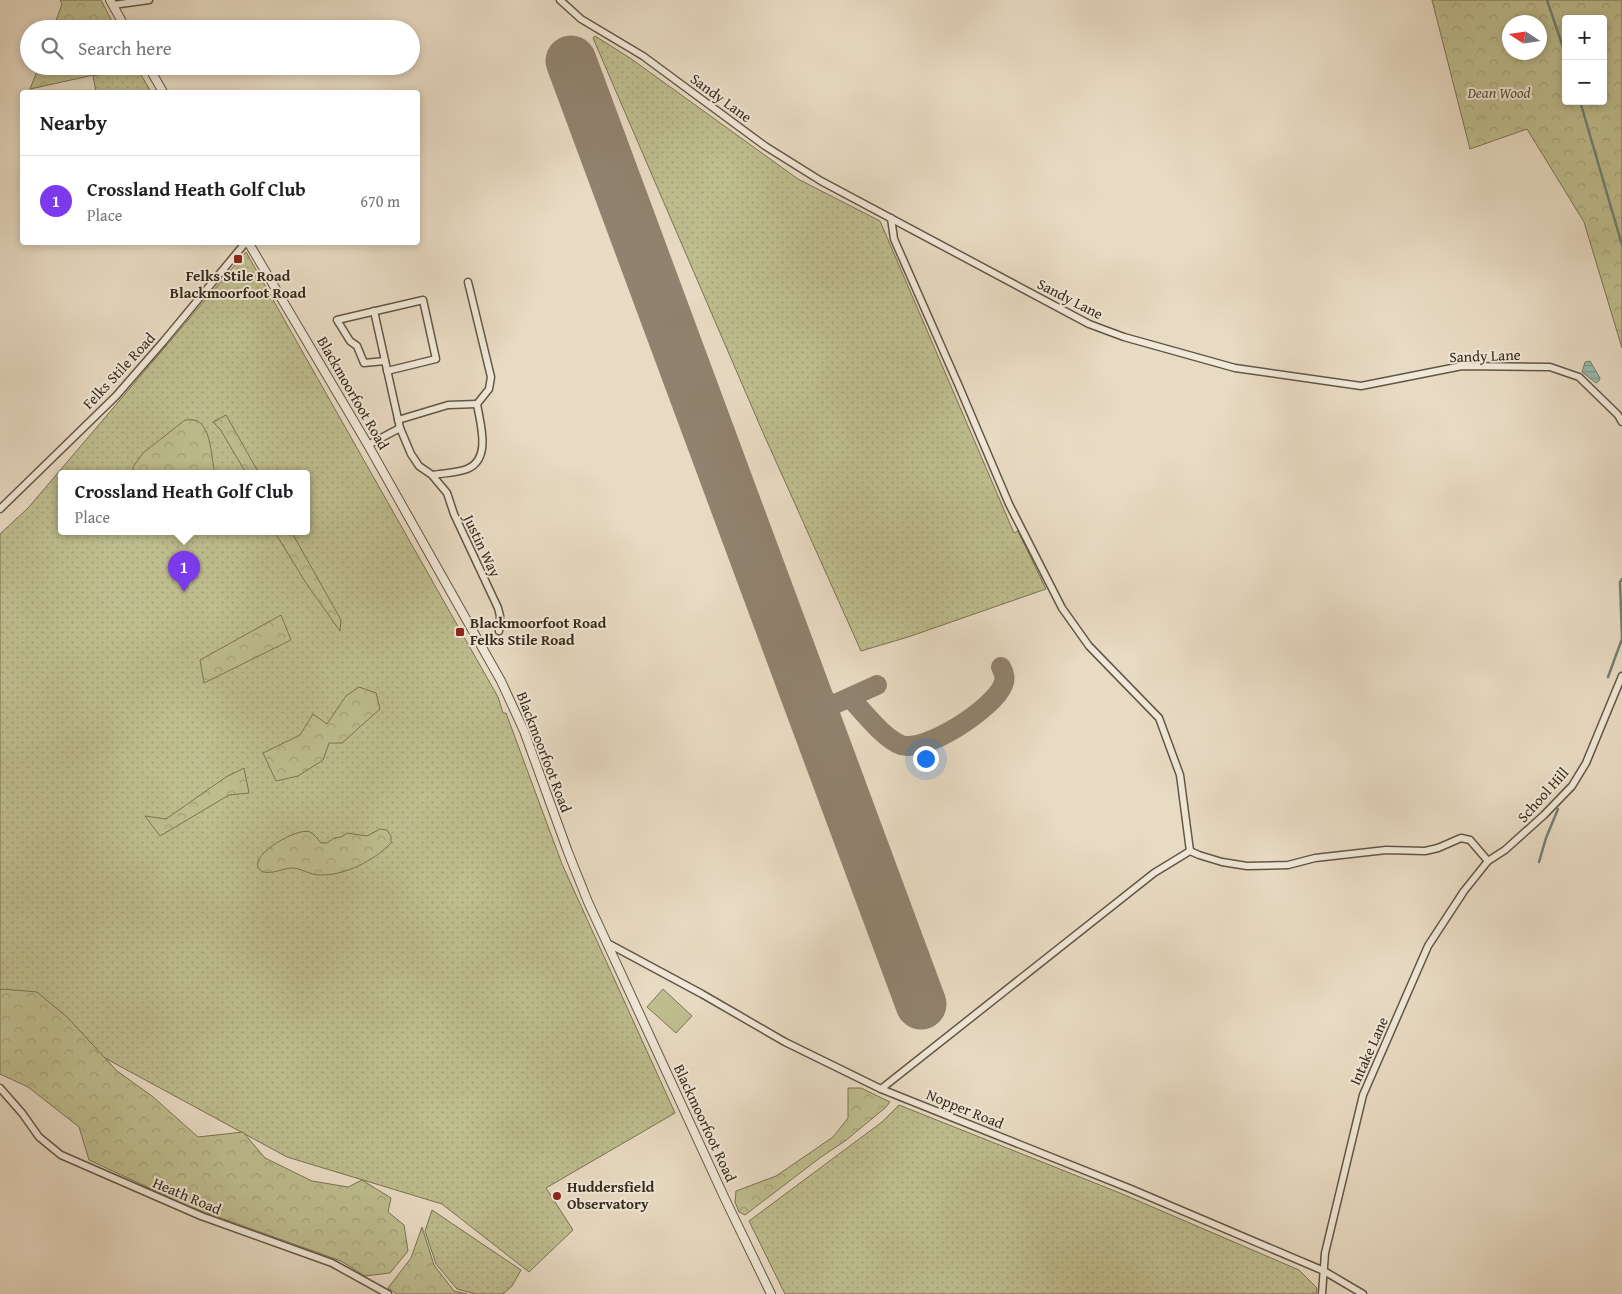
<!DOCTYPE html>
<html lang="en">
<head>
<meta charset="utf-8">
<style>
	:root { --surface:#fff; --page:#f6f6f6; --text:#202124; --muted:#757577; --line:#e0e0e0; --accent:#7c3aed }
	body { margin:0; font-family:"Gentium Book Plus",serif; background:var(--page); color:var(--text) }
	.controls { position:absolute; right:15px; top:15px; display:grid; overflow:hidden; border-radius:5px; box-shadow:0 2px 8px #0003 }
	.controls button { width:45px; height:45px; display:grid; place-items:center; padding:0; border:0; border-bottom:1px solid var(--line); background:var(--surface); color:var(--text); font:25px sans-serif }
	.compass { position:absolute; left:1502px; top:15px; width:45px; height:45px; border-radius:50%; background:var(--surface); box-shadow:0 2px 8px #0003; rotate:282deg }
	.you { position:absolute; left:925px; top:758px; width:18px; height:18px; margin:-12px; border:4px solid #fff; border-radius:50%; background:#1a73e8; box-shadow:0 0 0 8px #1a73e833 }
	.badge { display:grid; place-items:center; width:32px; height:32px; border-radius:50%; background:var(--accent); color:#fff; font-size:16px; font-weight:700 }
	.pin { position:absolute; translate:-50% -41px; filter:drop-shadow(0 1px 2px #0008) }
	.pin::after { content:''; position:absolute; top:26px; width:18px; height:15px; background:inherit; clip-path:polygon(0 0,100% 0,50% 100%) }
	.popup { position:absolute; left:58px; top:470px; width:252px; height:65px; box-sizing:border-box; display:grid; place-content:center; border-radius:5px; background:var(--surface); filter:drop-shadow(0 1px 4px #0005); font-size:16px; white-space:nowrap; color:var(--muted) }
	.popup b { font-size:19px; color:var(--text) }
	.popup::after { content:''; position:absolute; left:50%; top:100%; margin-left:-10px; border:10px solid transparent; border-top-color:var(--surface) }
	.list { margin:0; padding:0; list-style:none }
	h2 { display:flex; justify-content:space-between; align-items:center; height:65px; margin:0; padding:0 20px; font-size:21px }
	h2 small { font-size:16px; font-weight:400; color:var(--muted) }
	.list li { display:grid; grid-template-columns:32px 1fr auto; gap:15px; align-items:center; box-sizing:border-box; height:90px; padding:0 20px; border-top:1px solid var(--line) }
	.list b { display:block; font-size:19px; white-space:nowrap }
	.list p { margin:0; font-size:16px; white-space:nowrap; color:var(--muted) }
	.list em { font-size:16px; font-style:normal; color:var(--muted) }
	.icon { flex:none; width:28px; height:28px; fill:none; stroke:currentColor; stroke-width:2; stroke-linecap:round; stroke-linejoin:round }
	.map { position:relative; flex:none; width:1622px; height:1294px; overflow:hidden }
	.search { position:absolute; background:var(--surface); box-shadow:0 2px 8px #0003; left:20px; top:20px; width:400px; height:55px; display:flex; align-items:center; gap:12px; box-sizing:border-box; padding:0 18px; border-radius:28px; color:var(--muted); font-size:19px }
	.panel { position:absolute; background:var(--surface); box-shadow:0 2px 8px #0003; left:20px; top:90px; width:400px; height:155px; border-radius:5px }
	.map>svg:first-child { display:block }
	.grass { fill:url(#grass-dots); stroke:#7a7354; fill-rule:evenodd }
	.forest { fill:url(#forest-crowns); stroke:#7a7354; fill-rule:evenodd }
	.pitch { fill:#bebd8e; stroke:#7a7354 }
	.water { fill:url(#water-rules); stroke:#718172 }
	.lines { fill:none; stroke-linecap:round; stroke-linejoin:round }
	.stream { stroke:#718172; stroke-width:2.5 }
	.taxiway { stroke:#90826e; stroke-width:20 }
	.runway { stroke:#90826e; stroke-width:51 }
	.minor-casing { stroke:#635644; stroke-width:9 }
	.tertiary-casing { stroke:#635644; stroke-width:10 }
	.minor { stroke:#f0e8d8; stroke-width:6 }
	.tertiary { stroke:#f0e8d8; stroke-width:8 }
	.poi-dot { fill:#8f2418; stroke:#f0e8d8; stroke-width:2 }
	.labels { text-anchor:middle; stroke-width:4; stroke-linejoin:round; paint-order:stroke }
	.park-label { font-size:15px; font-style:italic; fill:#594e36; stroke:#f0e8d8 }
	.street-label { font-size:15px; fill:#372919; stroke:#f0e8d8 }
	.poi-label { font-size:15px; font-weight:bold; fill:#372919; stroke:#f0e8d8; text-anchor:start }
</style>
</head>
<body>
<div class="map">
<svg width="1622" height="1294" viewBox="0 0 1622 1294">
	<defs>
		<pattern id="grass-dots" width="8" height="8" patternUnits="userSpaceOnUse" patternTransform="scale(1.25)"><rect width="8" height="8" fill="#bebd8e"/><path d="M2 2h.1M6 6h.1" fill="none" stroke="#a4a27a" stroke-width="1.8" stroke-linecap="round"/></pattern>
		<pattern id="forest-crowns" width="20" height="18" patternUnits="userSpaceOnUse" patternTransform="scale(1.25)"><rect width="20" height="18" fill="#bebd8e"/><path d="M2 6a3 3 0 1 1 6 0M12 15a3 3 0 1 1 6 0" fill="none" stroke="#a4a27a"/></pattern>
		<pattern id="water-rules" width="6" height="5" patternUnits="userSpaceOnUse" patternTransform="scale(1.25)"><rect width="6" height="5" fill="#98bcae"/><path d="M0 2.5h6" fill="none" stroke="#7d998d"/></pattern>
	</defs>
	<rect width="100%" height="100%" fill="#e8dbc3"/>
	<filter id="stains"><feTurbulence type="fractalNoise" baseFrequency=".004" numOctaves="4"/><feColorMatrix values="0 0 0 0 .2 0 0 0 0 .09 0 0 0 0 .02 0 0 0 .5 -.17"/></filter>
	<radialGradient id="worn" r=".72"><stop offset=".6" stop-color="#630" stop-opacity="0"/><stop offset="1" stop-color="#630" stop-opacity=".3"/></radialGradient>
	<g class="grass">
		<polygon points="595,36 630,58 798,179 880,221 1014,533 1018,531 1046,589 908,637 861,651 761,428 593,38"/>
		<polygon points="136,66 151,92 96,92 93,76"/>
		<path d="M 246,252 L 498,697 L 503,713 L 506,713 L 562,864 L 675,1113 L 546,1188 L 573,1230 L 529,1272 L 442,1204 L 287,1157 L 0,1001 L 0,534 L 28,508 ZM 61,473 L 306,473 L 306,531 L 61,531 Z"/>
		<polygon points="899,1105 1120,1193 1299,1270 1317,1288 1316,1294 785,1294 749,1221 882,1122"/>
		<polygon points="432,1210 521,1270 512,1286 503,1294 475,1294 457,1289 436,1264 425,1231"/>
	</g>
	<g class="forest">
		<polygon points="60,0 101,0 116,29 53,29 62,4"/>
		<path d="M 1432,0 L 1622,0 L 1622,348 L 1584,222 L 1527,129 L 1470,149 ZM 1566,19 L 1603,19 L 1603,101 L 1566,101 ZM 1540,22 L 1540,52 L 1510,52 L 1510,22 Z"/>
		<polygon points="39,66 135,66 30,89"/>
		<polygon points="226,415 256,468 259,473 246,473 220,429 213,422"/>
		<path d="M 185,420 C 188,420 194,419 197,421 C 212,428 211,460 215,473 L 133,473 L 133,467 L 143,453 Z"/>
		<polygon points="274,531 291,531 341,620 340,631 306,583"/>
		<polygon points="281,615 291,640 204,683 200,660"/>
		<polygon points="359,687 376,693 380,709 342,743 329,743 323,760 298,776 276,781 263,753 300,735 313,714 327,724 346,696"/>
		<polygon points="244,768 249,793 229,795 160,836 145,816 166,819 226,777"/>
		<path d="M 380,829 L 387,830 L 391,836 L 391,843 C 375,860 344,876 320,875 C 309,875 300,867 290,868 C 282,869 263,878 258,867 C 252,854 297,827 310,832 C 314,834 318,839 321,843 L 327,843 L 334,838 L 341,837 L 347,833 L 367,836 Z"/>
		<polygon points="2,989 37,992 67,1017 117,1071 152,1096 198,1137 243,1132 265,1158 312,1181 348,1187 362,1180 391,1198 388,1212 404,1225 408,1251 390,1273 365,1276 341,1261 190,1207 89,1160 79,1127 28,1087 0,1074 0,990"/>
		<polygon points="848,1088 861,1088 890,1102 885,1108 845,1141 821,1157 745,1215 739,1212 735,1202 736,1191 776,1176 833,1137 848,1118"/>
		<polygon points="422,1227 434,1265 454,1291 467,1294 397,1294 388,1288 411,1258"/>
	</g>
	<polygon class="pitch" points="663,989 692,1016 676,1033 647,1007"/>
	<polygon class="water" points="1590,361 1600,378 1599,381 1596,383 1582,372 1585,362"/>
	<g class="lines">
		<g class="stream">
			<polyline points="1547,0 1566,56"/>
			<polyline points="1580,101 1622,245"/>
			<polyline points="1608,677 1622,639 1620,582 1622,579"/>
			<polyline points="1539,862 1546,838 1558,809"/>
		</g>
		<g class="taxiway">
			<polyline points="801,677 825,701 835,704 877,685"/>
			<path d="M 850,698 C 864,712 883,738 901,745 C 926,753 994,708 1003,685 C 1006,678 1004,673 1001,667"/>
		</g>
		<polyline class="runway" points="571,61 921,1004"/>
		<defs>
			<g id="minor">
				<polyline points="560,0 581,19 643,56 765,146 821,181 1089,324 1124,337 1235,368 1361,386 1462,366 1550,367 1579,377 1618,415 1622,422"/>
				<polyline points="113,5 149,0"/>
				<polyline points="891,218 894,239 958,384 1009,504 1062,608 1089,646 1159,718 1180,775 1190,851"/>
				<polyline points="468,282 491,377 489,389 477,404"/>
				<polyline points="374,311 400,428 411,454 419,466 432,475 447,493 454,514 498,608 500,616 499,631"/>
				<polyline points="385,361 364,363 357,346 350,341 337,320 423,300 436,359 387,371"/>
				<polyline points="398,420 448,405 477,404"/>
				<polyline points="368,445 400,428"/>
				<path d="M 432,475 C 443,473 457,473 467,469 C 492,459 480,423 477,404"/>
				<polyline points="0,509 116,396 163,342 246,242"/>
				<polyline points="1190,851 1199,855 1222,862 1247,866 1288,865 1315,858 1386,850 1425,851 1438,848 1461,838 1470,840 1488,861"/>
				<polyline points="609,944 702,994 785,1042 881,1089 1131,1189 1324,1271 1363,1294"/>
				<polyline points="0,1088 22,1113 39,1137 61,1155 201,1216 332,1263 388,1294"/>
				<polyline points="881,1089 1154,873 1190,851"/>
				<polyline points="1322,1294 1325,1253 1363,1095 1428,946 1464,891 1488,861 1505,850 1544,815 1572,786 1586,763 1622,676"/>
			</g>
			<g id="tertiary">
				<polyline points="110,0 126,29"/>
				<polyline points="148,66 163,92"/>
				<polyline points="248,242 368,445 501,681 524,731 568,852 588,902 726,1201 771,1294"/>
			</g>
		</defs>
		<use href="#minor" class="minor-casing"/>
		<use href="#tertiary" class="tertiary-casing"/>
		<use href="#minor" class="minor"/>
		<use href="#tertiary" class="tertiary"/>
	</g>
	<g class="poi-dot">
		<rect x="233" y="254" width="10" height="10" rx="2.5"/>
		<rect x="455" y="627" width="10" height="10" rx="2.5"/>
		<circle cx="557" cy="1196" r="5"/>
	</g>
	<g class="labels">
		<g class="park-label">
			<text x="1499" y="98">Dean Wood</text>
		</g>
		<g class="street-label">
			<text transform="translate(721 98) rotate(36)" y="5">Sandy Lane</text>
			<text transform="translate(1070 299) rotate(27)" y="5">Sandy Lane</text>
			<text transform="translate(1485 356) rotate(-2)" y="5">Sandy Lane</text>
			<text transform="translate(119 371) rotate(-47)" y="5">Felks Stile Road</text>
			<text transform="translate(353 393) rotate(60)" y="5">Blackmoorfoot Road</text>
			<text transform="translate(482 546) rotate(65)" y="5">Justin Way</text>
			<text transform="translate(544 752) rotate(69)" y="5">Blackmoorfoot Road</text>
			<text transform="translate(1543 795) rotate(-48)" y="5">School Hill</text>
			<text transform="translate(1369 1051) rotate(-66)" y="5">Intake Lane</text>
			<text transform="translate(965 1109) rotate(22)" y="5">Nopper Road</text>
			<text transform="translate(705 1123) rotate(65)" y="5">Blackmoorfoot Road</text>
			<text transform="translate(187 1196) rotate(23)" y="5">Heath Road</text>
		</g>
		<g class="poi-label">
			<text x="238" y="281" text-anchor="middle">Felks Stile Road<tspan x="238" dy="17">Blackmoorfoot Road</tspan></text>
			<text x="470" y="628">Blackmoorfoot Road<tspan x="470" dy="17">Felks Stile Road</tspan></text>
			<text x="567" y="1192">Huddersfield<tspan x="567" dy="17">Observatory</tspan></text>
		</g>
	</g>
	<rect width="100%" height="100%" filter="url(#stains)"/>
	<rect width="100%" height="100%" fill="url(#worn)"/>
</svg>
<div class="controls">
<button>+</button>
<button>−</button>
</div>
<svg class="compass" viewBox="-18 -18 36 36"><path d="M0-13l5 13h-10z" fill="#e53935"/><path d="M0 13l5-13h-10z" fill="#757577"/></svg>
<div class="you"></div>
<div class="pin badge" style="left:184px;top:592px">1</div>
<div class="popup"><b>Crossland Heath Golf Club</b>Place</div>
<div class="search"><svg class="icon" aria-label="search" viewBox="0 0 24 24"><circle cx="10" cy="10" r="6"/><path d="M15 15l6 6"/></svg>Search here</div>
<section class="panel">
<h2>Nearby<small></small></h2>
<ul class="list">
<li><span class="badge">1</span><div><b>Crossland Heath Golf Club</b><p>Place</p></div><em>670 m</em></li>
</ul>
</section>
</div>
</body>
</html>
